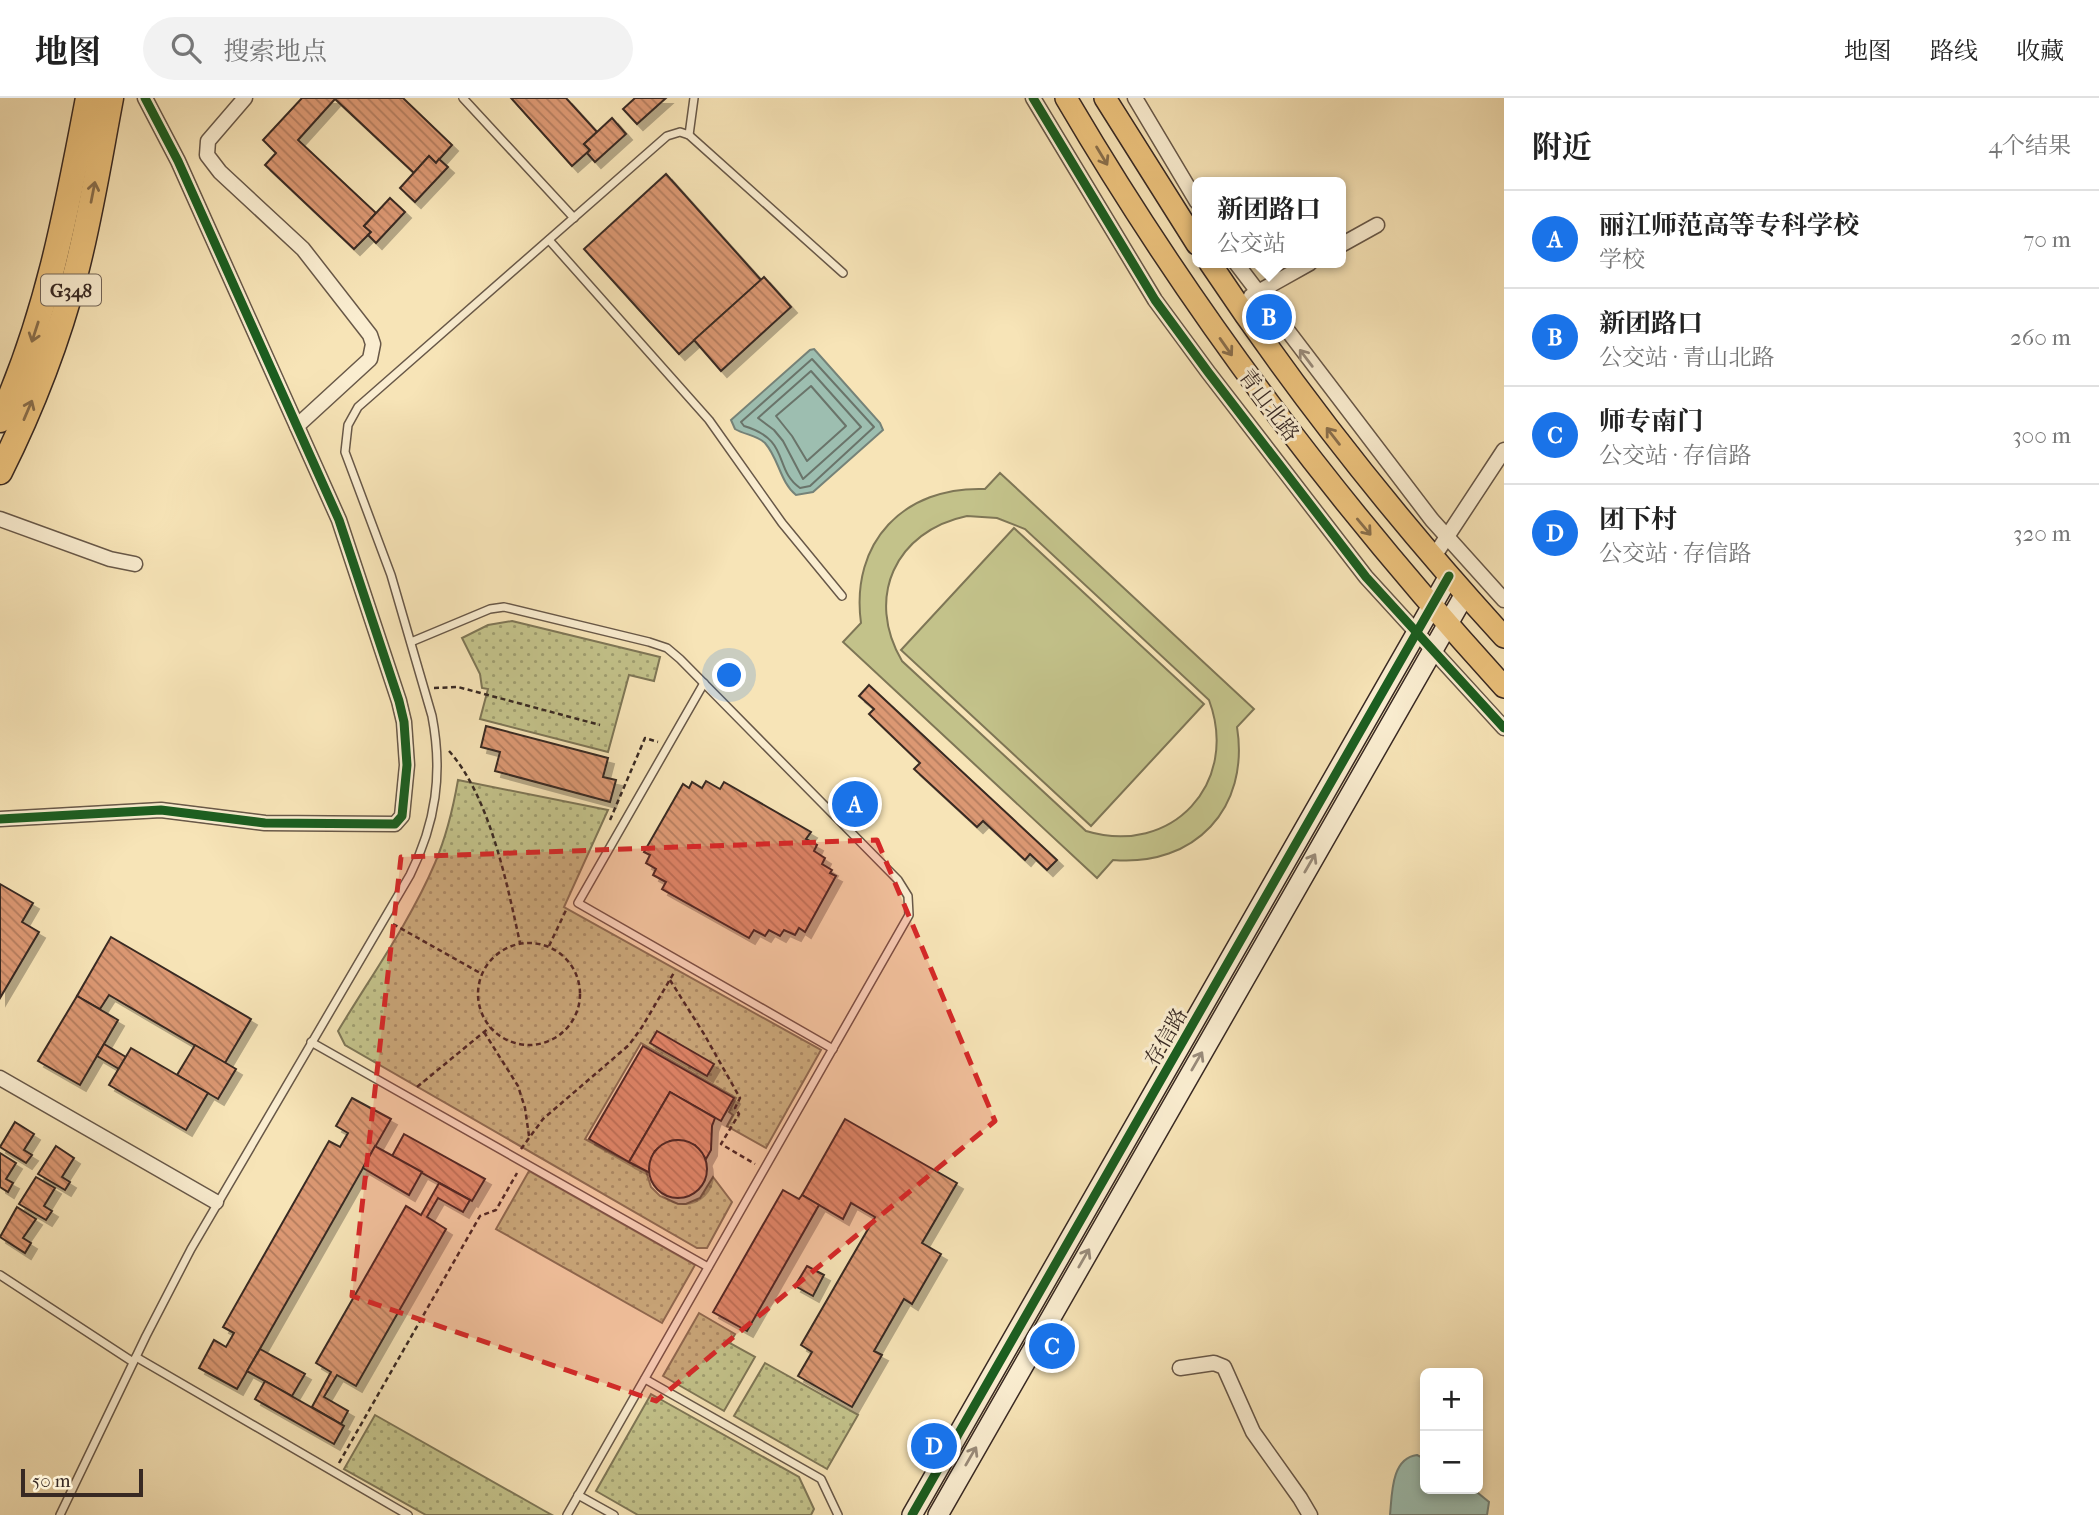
<!DOCTYPE html>
<html lang="zh">
<head>
<meta charset="utf-8">
<style>
	:root { --surface:#fff; --page:#f2f2f2; --text:#222; --muted:#767676; --line:#e0e0e0; --accent:#1a73e8 }
	body { margin:0; font-family:"IM FELL French Canon","Noto Serif SC",serif; background:var(--page); color:var(--text) }
	.controls { position:absolute; right:21px; bottom:21px; display:grid; overflow:hidden; border-radius:10px; box-shadow:0 4px 10px #0003 }
	.controls button { width:63px; height:63px; display:grid; place-items:center; padding:0; border:0; border-bottom:2px solid var(--line); background:var(--surface); color:var(--text); font:35px sans-serif }
	.scale { position:absolute; left:21px; bottom:18px; width:122px; box-sizing:border-box; padding-left:7px; border:4px solid #382923; border-top:0; font-size:19px; line-height:24px; white-space:nowrap; color:#382923; -webkit-text-stroke:5px #faedd0; paint-order:stroke }
	.you { position:absolute; left:730px; top:578px; width:24px; height:24px; margin:-18px; border:5px solid #fff; border-radius:50%; background:#1a73e8; box-shadow:0 0 0 10px #1a73e833 }
	.badge { display:grid; place-items:center; width:46px; height:46px; border-radius:50%; background:var(--accent); color:#fff; font-size:23px; font-weight:700 }
	.pin { position:absolute; translate:-50% -50%; border:4px solid #fff; box-shadow:0 2px 7px #0006 }
	.popup { position:absolute; left:1192px; top:79px; width:154px; height:91px; box-sizing:border-box; display:grid; place-content:center; border-radius:10px; background:var(--surface); filter:drop-shadow(0 2px 5px #0005); font-size:23px; white-space:nowrap; color:var(--muted) }
	.popup b { font-size:26px; color:var(--text) }
	.popup::after { content:''; position:absolute; left:50%; top:100%; margin-left:-14px; border:14px solid transparent; border-top-color:var(--surface) }
	.list { margin:0; padding:0; list-style:none }
	h2 { display:flex; justify-content:space-between; align-items:center; height:91px; margin:0; padding:0 28px; font-size:30px }
	h2 small { font-size:23px; font-weight:400; color:var(--muted) }
	.list li { display:grid; grid-template-columns:46px 1fr auto; gap:21px; align-items:center; box-sizing:border-box; height:98px; padding:0 28px; border-top:2px solid var(--line) }
	.list b { display:block; font-size:26px; white-space:nowrap }
	.list p { margin:0; font-size:23px; white-space:nowrap; color:var(--muted) }
	.list em { font-size:23px; font-style:normal; color:var(--muted) }
	.icon { flex:none; width:38px; height:38px; fill:none; stroke:currentColor; stroke-width:2; stroke-linecap:round; stroke-linejoin:round }
	.map { position:relative; flex:none; width:1504px; height:1417px; overflow:hidden }
	header { display:flex; align-items:center; gap:42px; box-sizing:border-box; height:98px; padding:0 35px; background:var(--surface); border-bottom:2px solid var(--line) }
	header strong { font-size:33px }
	nav { display:flex; gap:38px; margin-inline-start:auto; font-size:24px }
	.search { width:490px; height:63px; background:var(--page); display:flex; align-items:center; gap:18px; box-sizing:border-box; padding:0 24px; border-radius:38px; color:var(--muted); font-size:26px }
	main { display:flex }
	aside { flex:1; background:var(--surface) }
	.map>svg:first-child { display:block }
	.grass { fill:url(#grass-dots); stroke:#7e7656; stroke-width:2 }
	.pitch { fill:#c3c28a; stroke:#7e7656; stroke-width:2; fill-rule:evenodd }
	.water { fill:#9dbeb0; stroke:#758278; stroke-width:2 }
	.lines { fill:none; stroke-linecap:round; stroke-linejoin:round }
	.shore { stroke:#6a746a; stroke-width:2 }
	.building { fill:url(#building-back-hatch); stroke:#382923; stroke-width:2; filter:url(#shadow) }
	.lane-casing { stroke:#685848; stroke-width:10 }
	.street-casing { stroke:#685848; stroke-width:17 }
	.secondary-casing { stroke:#382923; stroke-width:22 }
	.primary-casing { stroke:#382923; stroke-width:24 }
	.highway-casing { stroke:#382923; stroke-width:27 }
	.path { stroke:#382923; stroke-width:2.5; stroke-dasharray:5 3.5; stroke-linecap:butt }
	.lane { stroke:#faedd0; stroke-width:7 }
	.street { stroke:#faedd0; stroke-width:14 }
	.secondary { stroke:#faedd0; stroke-width:19 }
	.primary { stroke:#ecc27c; stroke-width:21 }
	.highway { stroke:#ecc27c; stroke-width:24 }
	.cycleway-casing { stroke:#faedd0; stroke-width:13 }
	.cycleway { stroke:#1b5e20; stroke-width:9 }
	.oneway { stroke:#896e4b }
	.oneway2 { stroke:#998b7a }
	.marked { fill:#d62828; fill-opacity:0.2; stroke:#d62828; stroke-width:5; stroke-dasharray:14 9; stroke-linejoin:round }
	.labels { text-anchor:middle; stroke-width:6; stroke-linejoin:round; paint-order:stroke }
	.shield { fill:#faedd0; stroke:#726457; stroke-width:2 }
	.shield-label { font-size:19px; font-weight:bold; fill:#382923 }
	.street-label { font-size:21px; fill:#382923; stroke:#faedd0 }
</style>
</head>
<body>
<header>
<strong>地图</strong>
<div class="search"><svg class="icon" aria-label="search" viewBox="0 0 24 24"><circle cx="10" cy="10" r="6"/><path d="M15 15l6 6"/></svg>搜索地点</div>
<nav><a>地图</a><a>路线</a><a>收藏</a></nav>
</header>
<main>
<div class="map">
<svg width="1504" height="1417" viewBox="0 0 1504 1417">
	<defs>
		<pattern id="grass-dots" width="8" height="8" patternUnits="userSpaceOnUse" patternTransform="scale(1.75)"><rect width="8" height="8" fill="#c3c28a"/><path d="M2 2h.1M6 6h.1" fill="none" stroke="#9f9e70" stroke-width="1.8" stroke-linecap="round"/></pattern>
		<pattern id="building-back-hatch" width="6" height="6" patternUnits="userSpaceOnUse" patternTransform="scale(1.75)"><rect width="6" height="6" fill="#dc9873"/><path d="M-1 5l2 2M0 0l6 6M5-1l2 2" fill="none" stroke="#b37c5e"/></pattern>
		<filter id="shadow"><feDropShadow dx="6" dy="6" stdDeviation="0" flood-color="#0004"/></filter>
	</defs>
	<rect width="100%" height="100%" fill="#f7e4b7"/>
	<filter id="stains"><feTurbulence type="fractalNoise" baseFrequency=".00286" numOctaves="4"/><feColorMatrix values="0 0 0 0 .2 0 0 0 0 .09 0 0 0 0 .02 0 0 0 .5 -.17"/></filter>
	<radialGradient id="worn" r=".72"><stop offset=".6" stop-color="#630" stop-opacity="0"/><stop offset="1" stop-color="#630" stop-opacity=".3"/></radialGradient>
	<g class="grass">
		<polygon points="512,523 660,559 654,583 629,577 608,654 480,621 488,591 482,590 480,576 462,540 488,527"/>
		<path d="M 458,682 L 608,712 L 564,809 L 821,952 L 766,1050 L 727,1028 L 733,1017 L 729,1014 L 736,1000 L 641,945 L 585,1041 L 646,1073 L 651,1089 L 660,1098 L 678,1106 L 686,1106 L 700,1100 L 713,1079 L 732,1104 L 707,1150 L 697,1150 L 345,947 L 338,933 C 371,878 410,824 435,765 C 446,739 453,711 458,682 Z"/>
		<polygon points="529,1073 695,1167 662,1225 496,1131"/>
		<polygon points="699,1215 735,1236 730,1245 755,1259 724,1313 663,1278"/>
		<polygon points="765,1265 858,1317 827,1371 734,1318"/>
		<polygon points="651,1296 799,1379 814,1411 811,1417 638,1417 596,1393"/>
		<polygon points="375,1317 543,1412 552,1417 426,1417 344,1371"/>
	</g>
	<g class="pitch">
		<path d="M 1000,375 L 1254,611 L 1237,629 C 1250,710 1195,769 1113,762 L 1097,780 L 843,544 L 861,525 C 850,444 904,388 985,391 ZM 967,418 L 997,420 L 1025,431 L 1209,602 C 1240,685 1172,759 1086,733 L 902,563 C 865,500 895,433 967,418 Z"/>
		<polygon points="1014,430 1204,606 1091,728 901,552"/>
	</g>
	<g class="water">
		<path d="M 814,251 L 880,325 L 883,332 L 813,394 L 796,397 C 780,384 779,361 765,345 C 757,337 745,337 735,331 L 731,322 L 810,252 Z"/>
		<path d="M 1417,1357 L 1425,1361 L 1425,1391 L 1473,1391 L 1489,1404 L 1487,1417 L 1390,1417 C 1392,1397 1391,1360 1417,1357 Z"/>
	</g>
	<g class="lines">
		<g class="shore">
			<path d="M 812,261 L 874,329 L 810,388 L 800,390 C 773,371 791,342 744,328 L 741,324 Z"/>
			<polygon points="811,273 861,329 803,381 783,343 774,332 758,320"/>
			<polygon points="811,288 846,328 807,363 792,338 776,318"/>
		</g>
	</g>
	<g class="building">
		<polygon points="302,0 403,0 452,47 436,65 429,58 414,75 335,1 298,42 376,115 364,128 371,134 354,151 265,67 276,55 263,42"/>
		<polygon points="511,0 566,0 597,34 584,46 590,52 572,68"/>
		<polygon points="635,0 666,0 637,26 623,11"/>
		<polygon points="612,20 626,36 595,64 587,55 590,52 584,46"/>
		<polygon points="429,58 436,65 439,61 448,69 415,104 400,90"/>
		<polygon points="666,76 761,182 679,256 584,151"/>
		<polygon points="390,100 405,114 376,145 368,137 371,134 364,128"/>
		<polygon points="764,179 791,209 721,273 694,242"/>
		<polygon points="869,587 1057,762 1047,772 1030,756 1025,762 983,723 977,729 914,671 920,665 869,616 874,611 859,598"/>
		<polygon points="486,628 608,660 603,679 616,682 610,704 495,673 500,654 481,649"/>
		<polygon points="706,683 720,691 724,684 811,734 806,741 817,747 814,753 825,760 822,766 832,772 830,775 836,778 805,834 799,830 795,837 784,832 780,838 769,832 765,838 754,832 749,840 662,791 666,784 653,777 656,771 646,765 650,757 644,754 683,686 689,690 692,684 702,690"/>
		<polygon points="0,786 33,805 22,824 39,834 0,900"/>
		<polygon points="111,839 251,921 225,965 109,897 100,911 77,898"/>
		<polygon points="77,898 118,922 80,987 38,963"/>
		<polygon points="657,933 714,966 707,978 650,945"/>
		<polygon points="104,946 126,959 119,971 97,958"/>
		<polygon points="195,947 236,971 218,1001 177,977"/>
		<polygon points="643,948 734,1000 721,1023 670,994 629,1064 589,1041"/>
		<polygon points="131,950 208,995 186,1032 109,987"/>
		<polygon points="670,994 715,1020 712,1028 711,1052 706,1061 695,1047 678,1042 670,1043 655,1053 651,1061 650,1075 629,1064"/>
		<polygon points="352,1000 391,1021 237,1291 199,1270 214,1242 226,1249 234,1235 223,1229 329,1043 340,1049 348,1035 336,1028"/>
		<polygon points="845,1021 957,1085 922,1145 941,1156 912,1206 904,1201 874,1253 882,1257 852,1309 798,1278 812,1254 801,1247 875,1119 851,1105 843,1121 802,1097"/>
		<polygon points="15,1024 34,1036 24,1052 32,1057 26,1065 0,1049"/>
		<polygon points="404,1036 485,1081 472,1103 392,1058"/>
		<circle cx="678" cy="1071" r="29"/>
		<polygon points="56,1048 74,1060 62,1079 70,1084 65,1092 38,1076"/>
		<polygon points="375,1048 422,1074 409,1097 363,1070"/>
		<polygon points="0,1055 16,1065 6,1081 13,1085 8,1094 0,1089"/>
		<polygon points="36,1079 55,1090 44,1108 52,1113 46,1122 19,1106"/>
		<polygon points="439,1085 470,1102 463,1114 438,1100 427,1119 446,1131 356,1288 337,1277 324,1299 348,1313 341,1326 312,1309 331,1274 316,1265 406,1108 421,1117"/>
		<polygon points="783,1092 799,1101 802,1097 819,1107 747,1233 713,1214"/>
		<polygon points="17,1109 36,1121 23,1140 31,1145 25,1155 0,1139"/>
		<polygon points="807,1168 824,1177 813,1198 795,1188"/>
		<polygon points="260,1251 305,1276 292,1298 247,1273"/>
		<polygon points="265,1283 344,1328 334,1346 255,1301"/>
	</g>
	<g class="lines">
		<defs>
			<g id="lane">
				<polyline points="463,0 574,120"/>
				<polyline points="689,37 694,0"/>
				<polyline points="549,142 709,322 782,425 842,498"/>
				<polyline points="411,544 490,511 504,509 649,544 667,550 680,561 898,782 908,798 909,817 567,1417"/>
				<polyline points="704,585 578,805 833,951"/>
				<polyline points="311,944 708,1169"/>
				<polyline points="0,1177 133,1264"/>
				<polyline points="136,1259 408,1417"/>
				<polyline points="645,1281 821,1381 838,1417"/>
				<polyline points="578,1397 614,1417"/>
				<path d="M 60,1417 L 146,1238 L 191,1151 L 410,777 C 436,725 443,675 432,618 L 391,477 L 345,354 L 348,327 L 358,309 L 667,38 L 680,34 L 689,37 L 843,175"/>
			</g>
			<g id="street">
				<polyline points="245,0 208,43 207,57 220,74 303,151 370,237 373,246 370,261 297,328"/>
				<polyline points="1033,0 1155,202 1208,274 1366,479 1504,630"/>
				<polyline points="1135,0 1197,104"/>
				<polyline points="1341,147 1377,127"/>
				<polyline points="1236,165 1432,422 1504,502"/>
				<polyline points="1251,198 1310,165"/>
				<polyline points="0,421 110,461 135,466"/>
				<polyline points="1433,460 1504,352"/>
				<polyline points="0,721 161,712 265,725 395,726 402,718 407,667 404,624 399,603 339,422 178,63 145,0"/>
				<polyline points="0,980 216,1104"/>
				<polyline points="1180,1270 1214,1265 1224,1269 1253,1334 1300,1400 1310,1417"/>
			</g>
			<g id="secondary">
				<polyline points="912,1417 1449,478"/>
				<polyline points="938,1417 1465,496"/>
			</g>
			<g id="primary">
				<path d="M 1066,0 C 1192,215 1337,405 1504,589"/>
				<polyline points="1105,0 1197,146"/>
				<path d="M 1210,165 C 1298,297 1397,422 1504,539"/>
			</g>
			<g id="highway">
				<path d="M 0,322 C 47,219 67,111 88,0"/>
				<path d="M 0,374 C 32,310 58,243 76,174 C 91,116 100,58 111,0"/>
			</g>
		</defs>
		<use href="#lane" class="lane-casing"/>
		<use href="#street" class="street-casing"/>
		<use href="#secondary" class="secondary-casing"/>
		<use href="#primary" class="primary-casing"/>
		<use href="#highway" class="highway-casing"/>
		<g class="path">
			<polyline points="434,590 458,589 600,627"/>
			<path d="M 449,653 C 490,699 507,786 520,845"/>
			<polyline points="610,722 645,640 658,644"/>
			<polyline points="393,826 482,876"/>
			<circle cx="529" cy="896" r="51"/>
			<polyline points="549,848 567,810"/>
			<polyline points="670,882 704,936 740,1000 735,1010 739,1016 721,1046 755,1066"/>
			<polyline points="484,934 518,988 525,1010 529,1038"/>
			<polyline points="417,989 490,929"/>
			<polyline points="521,1051 543,1021 629,947 642,929 675,873"/>
			<polyline points="339,1365 480,1118 496,1112 517,1075"/>
		</g>
		<use href="#lane" class="lane"/>
		<use href="#street" class="street"/>
		<use href="#secondary" class="secondary"/>
		<use href="#primary" class="primary"/>
		<use href="#highway" class="highway"/>
		<defs>
			<g id="cycleway">
				<polyline points="1033,0 1155,202 1208,274 1366,479 1504,630"/>
				<polyline points="0,721 161,712 265,725 395,726 402,718 407,667 404,624 399,603 339,422 178,63 145,0"/>
				<polyline points="912,1417 1449,478"/>
			</g>
		</defs>
		<use href="#cycleway" class="cycleway-casing"/>
		<use href="#cycleway" class="cycleway"/>
	</g>
	<defs><path id="oneway-shaft" d="M-6 0H5M1.5-3L5.5 0L1.5 3" fill="none" stroke-width="1.6" stroke-linecap="round" stroke-linejoin="round" transform="scale(1.75)"/></defs>
	<g class="oneway">
		<use href="#oneway-shaft" transform="translate(1102 58) rotate(59)"/>
		<use href="#oneway-shaft" transform="translate(93 94) rotate(-79)"/>
		<use href="#oneway-shaft" transform="translate(35 234) rotate(108)"/>
		<use href="#oneway-shaft" transform="translate(1226 249) rotate(55)"/>
		<use href="#oneway-shaft" transform="translate(28 312) rotate(-67)"/>
		<use href="#oneway-shaft" transform="translate(1333 338) rotate(-128)"/>
		<use href="#oneway-shaft" transform="translate(1364 429) rotate(50)"/>
	</g>
	<g class="oneway2">
		<use href="#oneway-shaft" transform="translate(1306 260) rotate(-127)"/>
		<use href="#oneway-shaft" transform="translate(1310 765) rotate(-60)"/>
		<use href="#oneway-shaft" transform="translate(1197 963) rotate(-60)"/>
		<use href="#oneway-shaft" transform="translate(1084 1160) rotate(-60)"/>
		<use href="#oneway-shaft" transform="translate(971 1358) rotate(-60)"/>
	</g>
	<path class="marked" d="M 877,742 L 995,1023 L 656,1303 L 352,1198 L 401,759 Z"/>
	<g class="labels">
		<rect class="shield" x="41" y="176.5" width="60" height="31" rx="5"/>
		<g class="shield-label">
			<text x="71" y="199">G348</text>
		</g>
		<g class="street-label">
			<text transform="translate(1269 307) rotate(53)" y="7">青山北路</text>
			<text transform="translate(1166 939) rotate(-60)" y="7">存信路</text>
		</g>
	</g>
	<rect width="100%" height="100%" filter="url(#stains)"/>
	<rect width="100%" height="100%" fill="url(#worn)"/>
</svg>
<div class="controls">
<button>+</button>
<button>−</button>
</div>
<div class="scale">50 m</div>
<div class="you"></div>
<div class="pin badge" style="left:855px;top:706px">A</div>
<div class="pin badge" style="left:1269px;top:219px">B</div>
<div class="popup"><b>新团路口</b>公交站</div>
<div class="pin badge" style="left:1052px;top:1248px">C</div>
<div class="pin badge" style="left:934px;top:1348px">D</div>
</div>
<aside>
<h2>附近<small>4个结果</small></h2>
<ul class="list">
<li><span class="badge">A</span><div><b>丽江师范高等专科学校</b><p>学校</p></div><em>70 m</em></li>
<li><span class="badge">B</span><div><b>新团路口</b><p>公交站 · 青山北路</p></div><em>260 m</em></li>
<li><span class="badge">C</span><div><b>师专南门</b><p>公交站 · 存信路</p></div><em>300 m</em></li>
<li><span class="badge">D</span><div><b>团下村</b><p>公交站 · 存信路</p></div><em>320 m</em></li>
</ul>
</aside>
</main>
</body>
</html>
